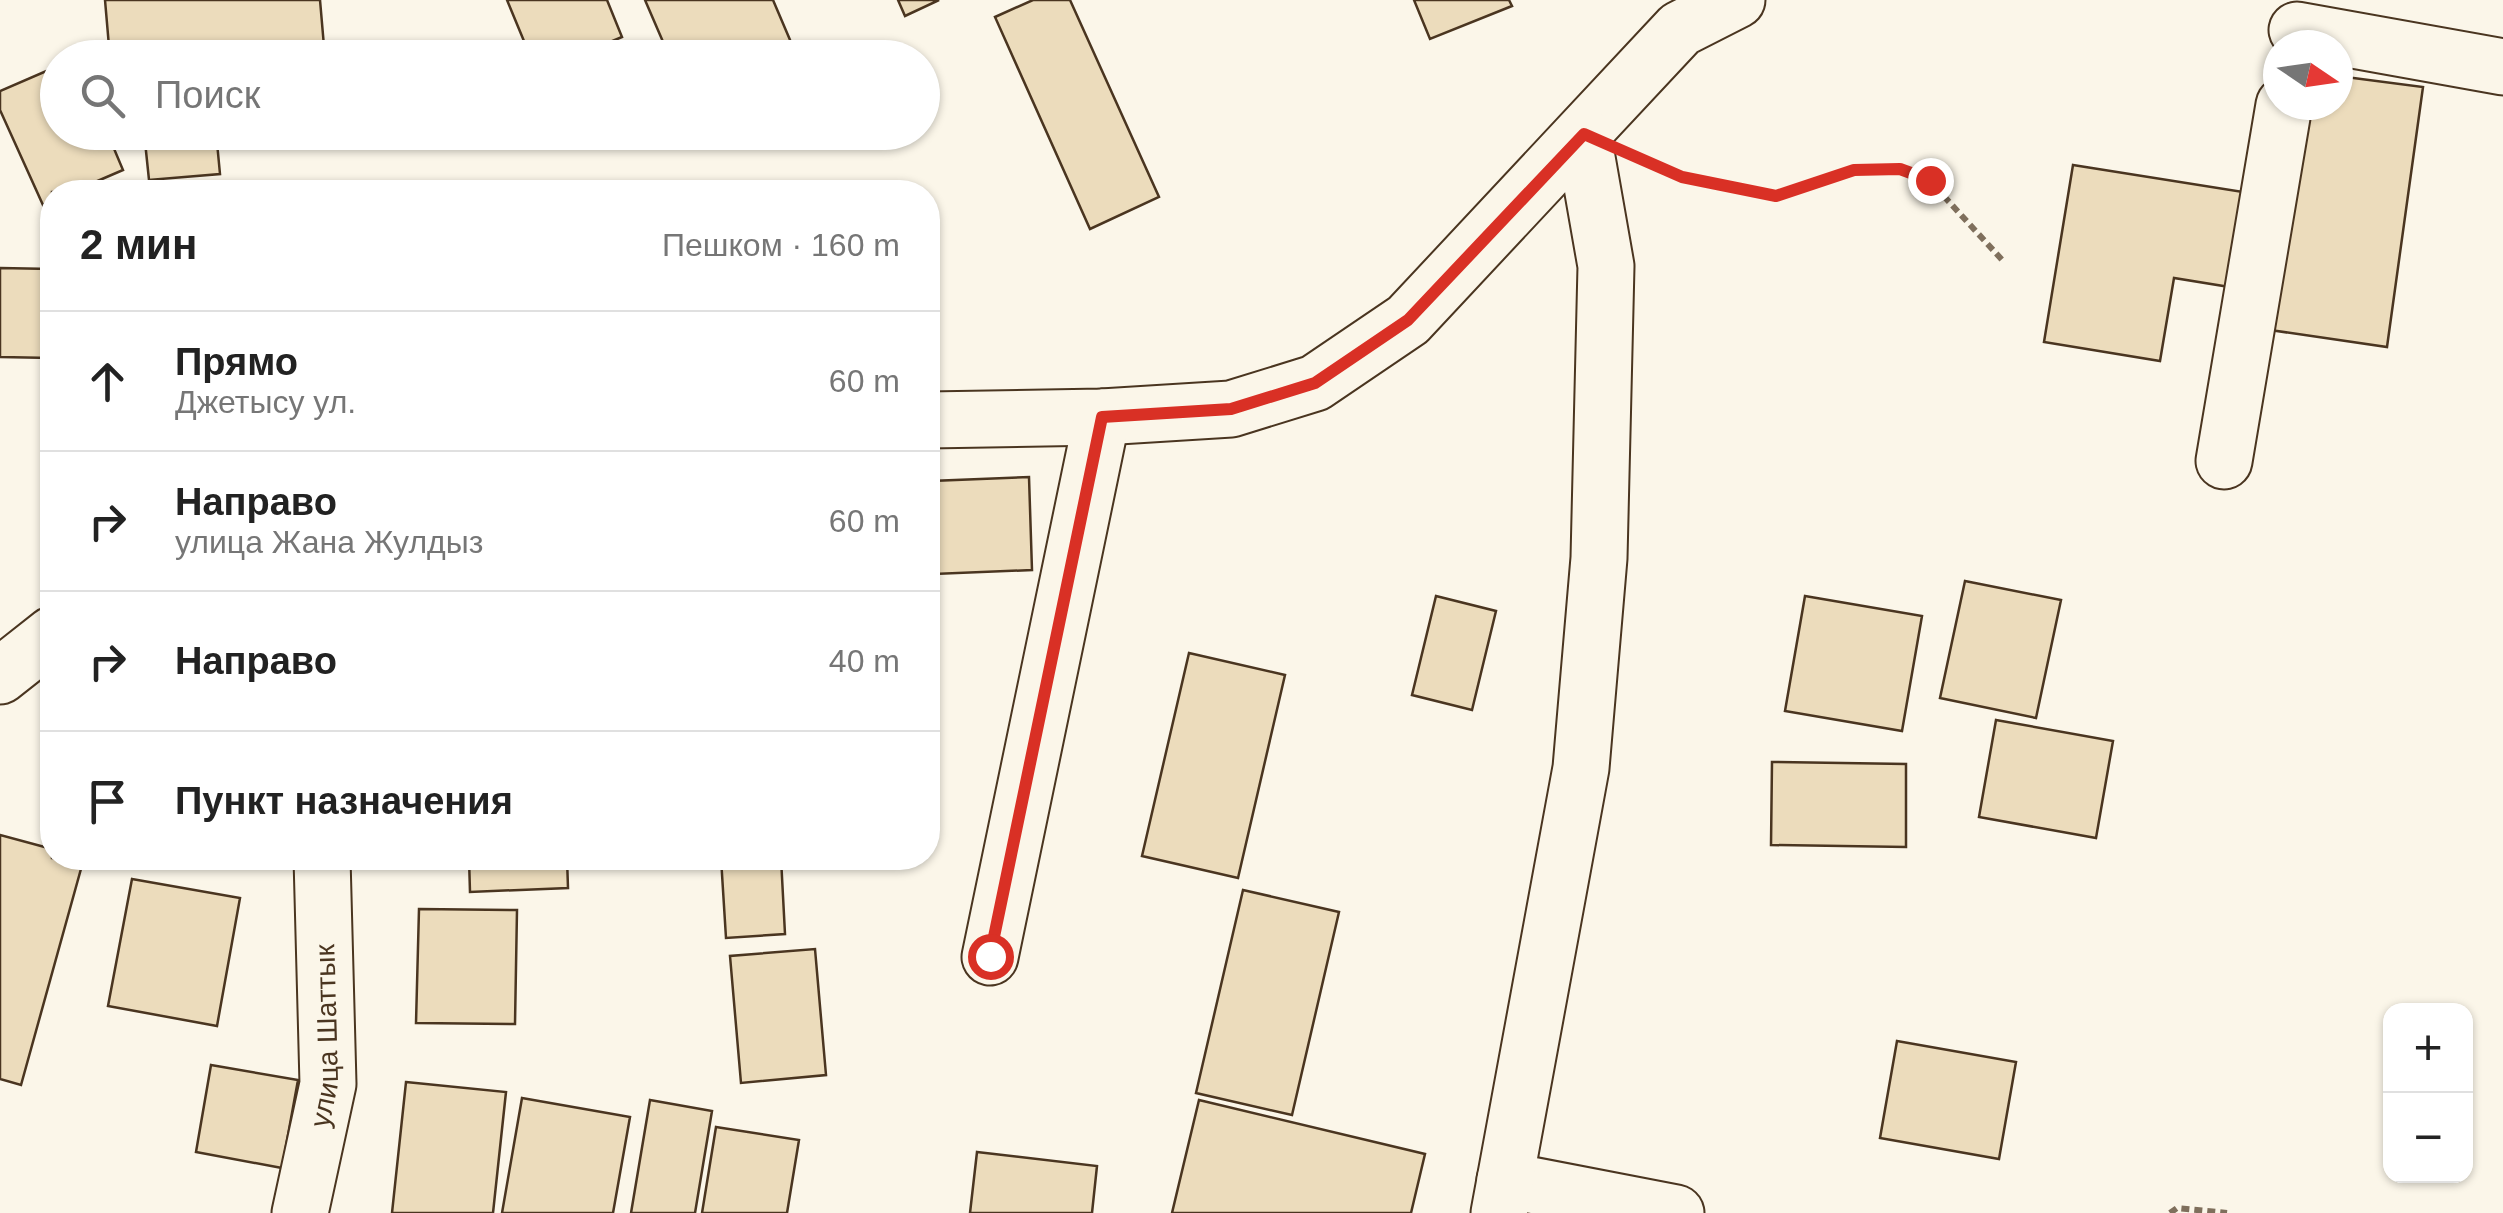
<!DOCTYPE html>
<html lang="ru">
<head>
<meta charset="utf-8">
<style>
	:root { --surface:#fff; --page:#f6f6f6; --text:#222; --muted:#767676; --line:#e0e0e0 }
	body { margin:0; font-family:Helvetica,sans-serif; background:var(--page); color:var(--text) }
	.controls { position:absolute; right:30px; bottom:30px; display:grid; overflow:hidden; border-radius:20px; box-shadow:0 2px 8px #0004 }
	.controls button { width:90px; height:90px; display:grid; place-items:center; padding:0; border:0; border-bottom:2px solid var(--line); background:var(--surface); color:var(--text); font:50px sans-serif }
	.compass { position:absolute; left:2263px; top:30px; width:90px; height:90px; border-radius:50%; background:var(--surface); box-shadow:0 2px 8px #0004; rotate:103deg }
	.stop { position:absolute; width:30px; height:30px; margin:-22px; border:8px solid #d93025; border-radius:50%; background:#fff }
	.stop.end { background:#d93025; border-color:#fff; box-shadow:0 2px 10px #0008 }
	.list { margin:0; padding:0; list-style:none }
	h2 { display:flex; justify-content:space-between; align-items:center; height:130px; margin:0; padding:0 40px; font-size:42px }
	h2 small { font-size:32px; font-weight:400; color:var(--muted) }
	.list li { display:grid; grid-template-columns:65px 1fr auto; gap:30px; align-items:center; box-sizing:border-box; height:140px; padding:0 40px; border-top:2px solid var(--line) }
	.list b { display:block; font-size:38px; white-space:nowrap }
	.list p { margin:0; font-size:32px; white-space:nowrap; color:var(--muted) }
	.list em { font-size:32px; font-style:normal; color:var(--muted) }
	.icon { flex:none; width:55px; height:55px; fill:none; stroke:currentColor; stroke-width:2; stroke-linecap:round; stroke-linejoin:round }
	.map { position:relative; flex:none; width:2503px; height:1213px; overflow:hidden }
	.search { position:absolute; background:var(--surface); box-shadow:0 2px 8px #0004; left:40px; top:40px; width:900px; height:110px; display:flex; align-items:center; gap:25px; box-sizing:border-box; padding:0 35px; border-radius:55px; color:var(--muted); font-size:38px }
	.panel { position:absolute; background:var(--surface); box-shadow:0 2px 8px #0004; left:40px; top:180px; width:900px; height:690px; border-radius:40px }
	.map>svg:first-child { display:block }
	.building { fill:#ecdcbc; stroke:#4a3520; stroke-width:2.5 }
	.lines { fill:none; stroke-linecap:round; stroke-linejoin:round }
	.minor-casing { stroke:#4a3520; stroke-width:59 }
	.path { stroke:#7f6f5c; stroke-width:6; stroke-dasharray:8 5; stroke-linecap:butt }
	.minor { stroke:#fbf6e9; stroke-width:55 }
	.route { stroke:#d93025; stroke-width:12 }
	.labels { text-anchor:middle; stroke-width:8; stroke-linejoin:round; paint-order:stroke }
	.street-label { font-size:28px; fill:#4a3520; stroke:#fbf6e9 }
</style>
</head>
<body>
<div class="map">
<svg width="2503" height="1213" viewBox="0 0 2503 1213">
	<rect width="100%" height="100%" fill="#fbf6e9"/>
	<g class="building">
		<polygon points="105,0 320,0 325,58 110,58"/>
		<polygon points="507,0 607,0 622,37 572,58 531,58"/>
		<polygon points="645,0 773,0 796,54 789,58 670,58"/>
		<polygon points="898,0 939,0 905,16"/>
		<polygon points="1033,0 1070,0 1159,197 1090,229 995,17"/>
		<polygon points="1414,0 1509,0 1512,6 1430,39"/>
		<polygon points="58,66 58,132 107,132 123,170 72,192 52,192 52,201 43,205 0,110 0,91"/>
		<polygon points="2338,76 2423,87 2387,347 2263,329 2295,105 2338,105"/>
		<polygon points="144,132 216,132 220,174 149,180"/>
		<polygon points="2073,165 2262,195 2248,290 2174,278 2160,361 2044,342"/>
		<polygon points="0,268 52,269 52,358 0,357"/>
		<polygon points="1029,477 1032,570 934,574 931,481"/>
		<polygon points="1965,581 2061,600 2036,718 1940,698"/>
		<polygon points="1436,596 1496,611 1472,710 1412,695"/>
		<polygon points="1805,596 1922,616 1902,731 1785,711"/>
		<polygon points="1189,653 1285,675 1238,878 1142,856"/>
		<polygon points="1996,720 2113,741 2096,838 1979,817"/>
		<polygon points="1772,762 1906,764 1906,847 1771,845"/>
		<polygon points="0,835 52,849 52,858 84,858 21,1085 0,1079"/>
		<polygon points="469,858 567,858 568,888 470,892"/>
		<polygon points="625,858 710,858 625,865"/>
		<polygon points="721,858 781,858 785,934 726,938"/>
		<polygon points="132,879 240,898 217,1026 108,1006"/>
		<polygon points="1243,890 1339,912 1292,1115 1196,1093"/>
		<polygon points="419,909 517,910 515,1024 416,1023"/>
		<polygon points="815,949 826,1075 741,1083 730,956"/>
		<polygon points="1897,1041 2016,1062 1999,1159 1880,1138"/>
		<polygon points="211,1065 298,1080 282,1168 196,1152"/>
		<polygon points="406,1082 506,1092 493,1213 392,1213"/>
		<polygon points="522,1098 630,1117 613,1213 502,1213"/>
		<polygon points="650,1100 712,1111 695,1213 631,1213"/>
		<polygon points="1199,1100 1425,1154 1411,1213 1172,1213"/>
		<polygon points="716,1127 799,1140 787,1213 702,1213"/>
		<polygon points="977,1152 1097,1166 1092,1213 970,1213"/>
	</g>
	<g class="lines">
		<defs>
			<g id="minor">
				<polyline points="2297,30 2503,67"/>
				<polyline points="928,420 1102,417 1231,409 1315,383 1408,320 1680,29 1737,0"/>
				<polyline points="2224,461 2284,105"/>
				<polyline points="0,676 52,635"/>
				<polyline points="990,957 1102,417"/>
				<polyline points="1505,1180 1676,1213"/>
				<path id="s1" d="M 300,1213 L 328,1084 L 322,858"/>
				<polyline points="1499,1213 1581,768 1599,558 1606,266 1583,135"/>
			</g>
		</defs>
		<use href="#minor" class="minor-casing"/>
		<g class="path">
			<polyline points="1649,163 1682,177 1775,195 1855,170 1900,169 1930,181 2004,262"/>
			<polyline points="2170,1213 2177,1208 2227,1213"/>
		</g>
		<use href="#minor" class="minor"/>
	</g>
	<g class="lines">
		<polyline class="route" points="990,956 1102,417 1231,409 1315,383 1408,320 1584,134 1682,177 1776,196 1854,170 1900,169 1930,180"/>
	</g>
	<g class="labels">
		<g class="street-label">
			<text dy="10" stroke="none"><textPath href="#s1" startOffset="180">улица Шаттык</textPath></text>
		</g>
	</g>
</svg>
<div class="controls">
<button>+</button>
<button>−</button>
</div>
<svg class="compass" viewBox="-18 -18 36 36"><path d="M0-13l5 13h-10z" fill="#e53935"/><path d="M0 13l5-13h-10z" fill="#767676"/></svg>
<div class="stop" style="left:990px;top:956px"></div>
<div class="stop end" style="left:1930px;top:180px"></div>
<div class="search"><svg class="icon" aria-label="search" viewBox="0 0 24 24"><circle cx="10" cy="10" r="6"/><path d="M15 15l6 6"/></svg>Поиск</div>
<section class="panel">
<h2>2 мин<small>Пешком · 160 m</small></h2>
<ul class="list">
<li><svg class="icon" aria-label="ahead" viewBox="0 0 24 24"><path d="M12 20V5M6 11l6-6 6 6"/></svg><div><b>Прямо</b><p>Джетысу ул.</p></div><em>60 m</em></li>
<li><svg class="icon" aria-label="right" viewBox="0 0 24 24"><path d="M7 20v-9h11M14 6l5 5-5 5"/></svg><div><b>Направо</b><p>улица Жана Жулдыз</p></div><em>60 m</em></li>
<li><svg class="icon" aria-label="right" viewBox="0 0 24 24"><path d="M7 20v-9h11M14 6l5 5-5 5"/></svg><div><b>Направо</b></div><em>40 m</em></li>
<li><svg class="icon" aria-label="arrive" viewBox="0 0 24 24"><path d="M6 21V4h12l-3 4 3 4H6"/></svg><div><b>Пункт назначения</b></div></li>
</ul>
</section>
</div>
</body>
</html>
